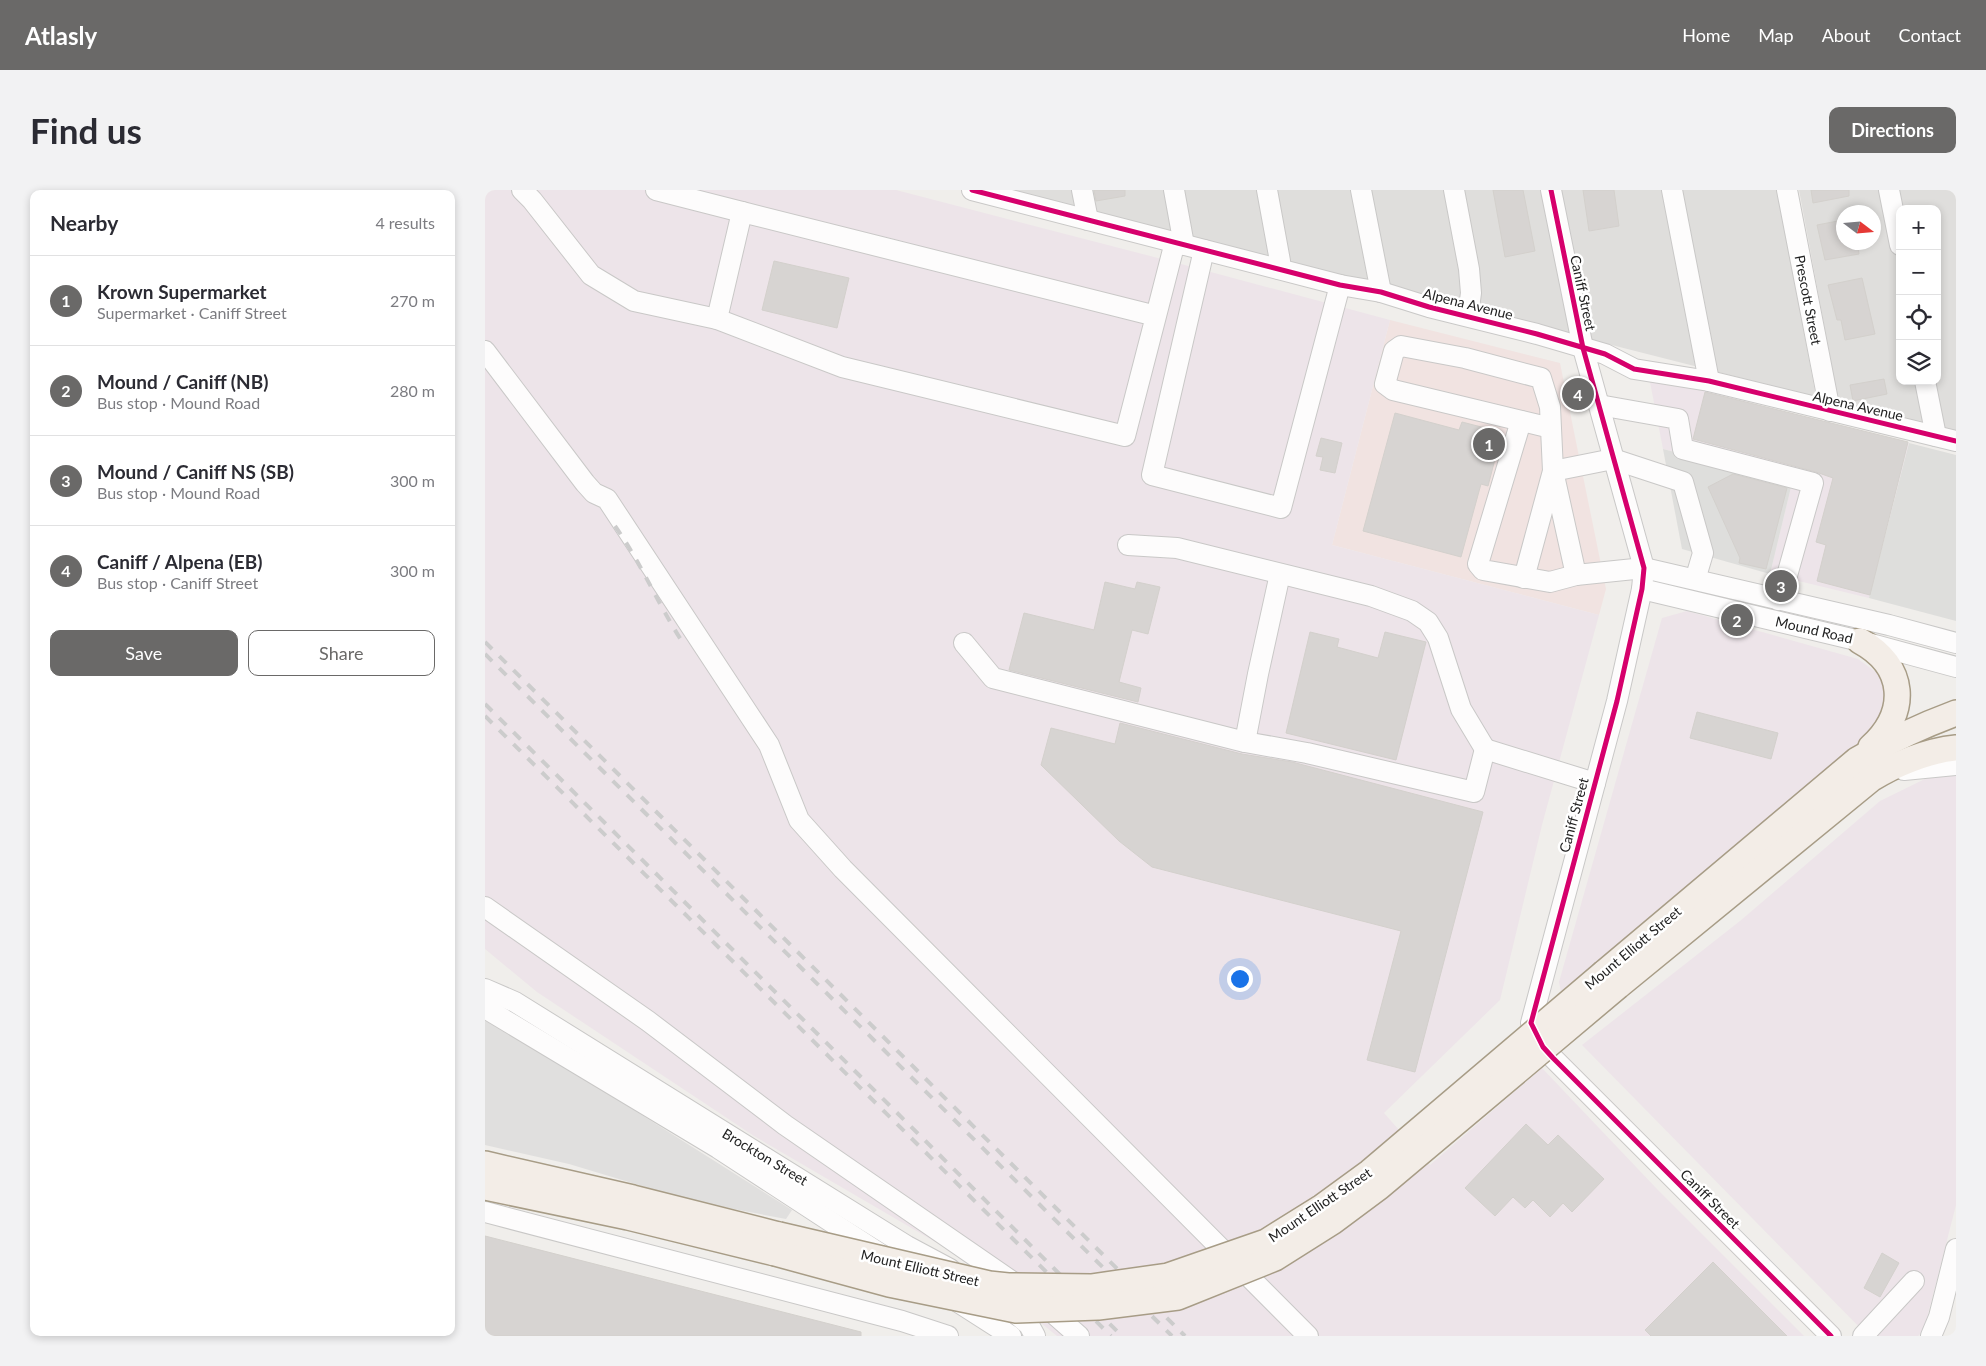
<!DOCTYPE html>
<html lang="en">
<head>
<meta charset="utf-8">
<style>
	:root { --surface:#fff; --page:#f2f2f3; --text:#2b2b33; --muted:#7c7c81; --line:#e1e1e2; --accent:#6a6968 }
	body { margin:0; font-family:Lato,sans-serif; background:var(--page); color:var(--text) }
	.controls { position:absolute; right:15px; top:15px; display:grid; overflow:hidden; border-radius:10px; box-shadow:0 2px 8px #0003 }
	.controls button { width:45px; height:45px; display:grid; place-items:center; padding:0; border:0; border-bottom:1px solid var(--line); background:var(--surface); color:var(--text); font:25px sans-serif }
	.compass { position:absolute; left:1351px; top:15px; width:45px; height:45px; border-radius:50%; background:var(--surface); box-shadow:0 2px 8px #0003; rotate:106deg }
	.you { position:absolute; left:754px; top:788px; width:18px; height:18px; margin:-12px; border:4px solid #fff; border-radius:50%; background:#1a73e8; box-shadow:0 0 0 8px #1a73e833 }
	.badge { display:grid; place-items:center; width:32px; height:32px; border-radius:50%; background:var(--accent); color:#fff; font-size:16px; font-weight:700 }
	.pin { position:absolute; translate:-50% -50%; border:2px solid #fff; box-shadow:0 1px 5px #0006 }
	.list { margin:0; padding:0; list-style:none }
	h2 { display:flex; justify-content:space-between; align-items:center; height:65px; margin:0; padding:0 20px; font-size:21px }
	h2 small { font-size:16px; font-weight:400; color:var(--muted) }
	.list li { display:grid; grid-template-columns:32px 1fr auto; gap:15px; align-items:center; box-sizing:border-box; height:90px; padding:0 20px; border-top:1px solid var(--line) }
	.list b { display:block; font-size:19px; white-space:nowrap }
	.list p { margin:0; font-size:16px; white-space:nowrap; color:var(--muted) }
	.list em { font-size:16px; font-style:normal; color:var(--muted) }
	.actions { display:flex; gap:10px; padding:15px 20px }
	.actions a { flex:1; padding:11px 0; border:1px solid var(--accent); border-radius:10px; text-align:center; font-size:18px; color:var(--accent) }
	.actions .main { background:var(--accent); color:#fff }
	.icon { flex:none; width:28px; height:28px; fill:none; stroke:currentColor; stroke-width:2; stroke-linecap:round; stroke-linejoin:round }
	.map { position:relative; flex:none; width:1471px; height:1146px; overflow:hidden; border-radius:10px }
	header { display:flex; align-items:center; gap:30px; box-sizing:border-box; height:70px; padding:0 25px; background:var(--accent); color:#fff }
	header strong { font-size:24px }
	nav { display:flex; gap:28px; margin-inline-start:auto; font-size:18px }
	.intro { display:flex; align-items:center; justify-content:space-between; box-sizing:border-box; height:120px; padding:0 30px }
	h1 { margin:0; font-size:35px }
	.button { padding:12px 22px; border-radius:10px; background:var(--accent); color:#fff; font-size:18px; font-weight:700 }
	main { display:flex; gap:30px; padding:0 30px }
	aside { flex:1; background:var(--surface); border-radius:10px; box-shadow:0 2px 8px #0003 }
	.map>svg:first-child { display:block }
	.residential { fill:#dfdedc; fill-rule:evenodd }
	.commercial { fill:#f1e3e1 }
	.industrial { fill:#ede4e9 }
	.religious { fill:#dededc }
	.parking { fill:#e0dfde }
	.building { fill:#d7d4d2; stroke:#d3d0cc }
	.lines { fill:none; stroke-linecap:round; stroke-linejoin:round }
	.minor-casing { stroke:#c9c8c7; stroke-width:22 }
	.major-casing { stroke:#a79c86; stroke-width:28 }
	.minor { stroke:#fdfcfc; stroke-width:20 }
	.major { stroke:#f3ede7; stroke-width:25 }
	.rail { stroke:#ccc; stroke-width:4; stroke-dasharray:10 10; stroke-linecap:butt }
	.major-bridge-casing { stroke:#a79c86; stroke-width:28; stroke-linecap:butt }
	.major-bridge { stroke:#f3ede7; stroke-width:25 }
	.cycleway-casing { stroke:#fff; stroke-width:8 }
	.cycleway { stroke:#d6006c; stroke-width:5 }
	.labels { text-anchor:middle; stroke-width:5; stroke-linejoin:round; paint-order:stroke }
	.street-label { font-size:14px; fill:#222; stroke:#fff }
</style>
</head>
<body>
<header>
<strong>Atlasly</strong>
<nav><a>Home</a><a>Map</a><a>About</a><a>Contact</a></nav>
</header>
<div class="intro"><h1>Find us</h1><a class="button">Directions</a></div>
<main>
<aside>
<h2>Nearby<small>4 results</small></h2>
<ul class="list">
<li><span class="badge">1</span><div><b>Krown Supermarket</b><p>Supermarket · Caniff Street</p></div><em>270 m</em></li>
<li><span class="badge">2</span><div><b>Mound / Caniff (NB)</b><p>Bus stop · Mound Road</p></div><em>280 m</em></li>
<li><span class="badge">3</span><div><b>Mound / Caniff NS (SB)</b><p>Bus stop · Mound Road</p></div><em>300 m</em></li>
<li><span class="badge">4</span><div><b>Caniff / Alpena (EB)</b><p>Bus stop · Caniff Street</p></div><em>300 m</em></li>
</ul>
<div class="actions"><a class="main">Save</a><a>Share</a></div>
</aside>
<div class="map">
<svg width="1471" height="1146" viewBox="0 0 1471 1146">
	<rect width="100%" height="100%" fill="#f0eeeb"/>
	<g class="residential">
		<polygon points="515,0 1292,0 1331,207 797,71"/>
		<path d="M 1314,0 L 1471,0 L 1471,246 L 1354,214 ZM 1415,19 L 1452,19 L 1452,191 L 1415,191 ZM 1358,22 L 1388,22 L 1388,52 L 1358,52 Z"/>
	</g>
	<polygon class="commercial" points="905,130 1075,173 1121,399 1114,425 847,355"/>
	<g class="industrial">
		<polygon points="0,0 411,0 696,74 905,130 847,355 1114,425 1057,635 1015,810 899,923 945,975 1057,878 1172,999 1319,1146 572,1146 471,1064 269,946 52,802 0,759"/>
		<polygon points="1164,187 1424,253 1384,408 1285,384 1307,293 1178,259"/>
		<polygon points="1202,421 1373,469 1395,485 1401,514 1383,546 1360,564 1076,802 1074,792 1177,428"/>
		<polygon points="1471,583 1471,1015 1439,1140 1433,1146 1383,1146 1097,855 1255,731 1395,611 1446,586"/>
	</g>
	<g class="religious">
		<polygon points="1424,253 1471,265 1471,431 1384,408"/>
		<polygon points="1178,259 1307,293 1285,384 1197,359"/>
	</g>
	<polygon class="parking" points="0,830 11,833 307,1020 301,1029 207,1011 84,974 0,955"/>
	<g class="building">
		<polygon points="609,0 640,0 640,6 611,11"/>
		<polygon points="1008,0 1038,0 1050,61 1020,67"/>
		<polygon points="1098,0 1129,0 1134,36 1104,41"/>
		<polygon points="1326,0 1364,0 1364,6 1328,13"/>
		<polygon points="1358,30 1358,52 1372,52 1374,64 1340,70 1332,35"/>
		<polygon points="289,71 364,88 352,138 277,120"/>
		<polygon points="1377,88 1390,144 1360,150 1356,130 1352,130 1343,95"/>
		<polygon points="1399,189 1402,204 1368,211 1365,195"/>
		<polygon points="1220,202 1423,252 1385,405 1332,391 1341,355 1331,352 1348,288 1331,282 1208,249"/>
		<polygon points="910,223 974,240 977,232 1008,240 1015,250 1003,296 996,294 976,367 878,341"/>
		<polygon points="836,248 857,253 850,283 835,280 838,267 831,266"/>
		<polygon points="1248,284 1302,298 1281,379 1254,373 1255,368 1223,297"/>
		<polygon points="620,392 650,399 652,392 675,397 663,444 647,440 634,492 656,498 653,512 524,480 539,423 609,440"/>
		<polygon points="825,442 854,449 852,457 893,468 900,442 941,452 911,570 801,543"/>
		<polygon points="1212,522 1293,543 1286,569 1205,548"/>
		<polygon points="635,533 757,564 807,572 998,622 930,882 882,870 916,741 667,677 634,651 556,575 566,538 630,554"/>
		<polygon points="1041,934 1063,955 1073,945 1119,989 1087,1022 1078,1013 1065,1027 1048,1010 1040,1018 1028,1007 1010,1026 980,998"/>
		<polygon points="0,1046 376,1142 376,1146 0,1146"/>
		<polygon points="1397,1063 1414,1073 1395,1107 1379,1098"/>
		<polygon points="1228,1072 1302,1146 1166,1146 1160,1140"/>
	</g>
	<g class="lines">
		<defs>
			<g id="minor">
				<polyline points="37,0 47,10 106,85 149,111 232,129"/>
				<polyline points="171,0 257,22"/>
				<polyline points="487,0 855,95 896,102 944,117 1052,144 1120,164 1149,179 1224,191 1471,251"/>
				<polyline points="597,0 603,30"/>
				<polyline points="689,0 699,55"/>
				<polyline points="782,0 795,71 794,79"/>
				<polyline points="876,0 896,102"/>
				<polyline points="969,0 984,79 986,103 983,125"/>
				<polyline points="1066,0 1098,158 1159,378 1157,399 1132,511 1046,833 1058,857 1068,868 1346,1146"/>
				<polyline points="1187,0 1224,191"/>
				<polyline points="1302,0 1345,221"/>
				<polyline points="1404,0 1415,55"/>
				<polyline points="719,60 667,285 796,318 855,95"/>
				<polyline points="671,126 640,246 357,177 232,129 257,22 671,126 690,52"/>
				<polyline points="0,161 100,293 109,303 122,309 284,555 314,630 358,679 823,1146"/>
				<polyline points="1440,191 1451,246"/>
				<polyline points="1114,215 1193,229 1198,259 1328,293 1301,389 1293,410"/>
				<polyline points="1036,231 993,374 998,380 1065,392 1091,385"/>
				<polyline points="643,355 692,358 886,406 927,421 943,432 953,448 976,519 1000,559"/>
				<polyline points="1039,388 1068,281 1065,217 1056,188 980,168 916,156 909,161 900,194 908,200 1066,238"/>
				<polyline points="1210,390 1218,363 1198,292 1128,269 1068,281 1091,385 1159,378 1404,435 1471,453"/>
				<polyline points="1157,399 1375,451 1471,477"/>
				<polyline points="479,453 508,488 760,552 822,563 989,602 1000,559 1110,593"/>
				<polyline points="760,552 773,484 795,384"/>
				<polyline points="1419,580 1471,575"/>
				<polyline points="0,717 163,831 300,935 551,1108 594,1146"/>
				<polyline points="0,799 30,812 422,1056 465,1079"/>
				<polyline points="0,818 233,958 397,1065"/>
				<polyline points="0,1022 417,1131 463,1146"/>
				<polyline points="473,1112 526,1146"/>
				<polyline points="521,1115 544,1135 550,1146"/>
				<polyline points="1378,1146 1429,1091"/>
				<polyline points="1446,1146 1454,1127 1471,1059"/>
			</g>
			<g id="major">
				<path d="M 1375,451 C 1421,476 1424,522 1386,557"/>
				<path d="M 1119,783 L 1372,570 C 1404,551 1436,536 1471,523"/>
				<path d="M 1133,796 L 1386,589 C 1410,574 1442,561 1471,558"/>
				<polyline points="0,974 148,1008 294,1045"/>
				<polyline points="0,997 143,1027 290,1063"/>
			</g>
		</defs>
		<use href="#minor" class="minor-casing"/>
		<use href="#major" class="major-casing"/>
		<use href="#minor" class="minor"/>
		<use href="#major" class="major"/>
		<g class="rail">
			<path d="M 130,336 C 157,374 174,417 200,456"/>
			<polyline points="0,452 700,1146"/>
			<polyline points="0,464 687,1146"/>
			<polyline points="0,514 637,1146"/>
			<polyline points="0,526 626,1146"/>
		</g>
		<defs>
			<g id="major-bridge">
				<polyline points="294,1045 504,1094 523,1096 606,1097 683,1086 781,1052 837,1017 885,982 1119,783"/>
				<polyline points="290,1063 404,1094 531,1120 613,1117 693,1107 790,1068 847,1032 894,997 1133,796"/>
			</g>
		</defs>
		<use href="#major-bridge" class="major-bridge-casing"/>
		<use href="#major-bridge" class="major-bridge"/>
		<defs>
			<g id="cycleway">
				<polyline points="487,0 855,95 896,102 944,117 1052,144 1120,164 1149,179 1224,191 1471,251"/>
				<polyline points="1066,0 1098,158 1159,378 1157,399 1132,511 1046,833 1058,857 1068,868 1346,1146"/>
			</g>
		</defs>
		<use href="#cycleway" class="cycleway-casing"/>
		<use href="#cycleway" class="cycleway"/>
	</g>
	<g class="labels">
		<g class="street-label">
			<text transform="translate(1098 103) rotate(78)" y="5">Caniff Street</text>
			<text transform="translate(1323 110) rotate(79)" y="5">Prescott Street</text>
			<text transform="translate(983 114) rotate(14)" y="5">Alpena Avenue</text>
			<text transform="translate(1373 216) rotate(13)" y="5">Alpena Avenue</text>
			<text transform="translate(1329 440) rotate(13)" y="5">Mound Road</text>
			<text transform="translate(1089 625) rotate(-75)" y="5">Caniff Street</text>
			<text transform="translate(1148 758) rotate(-40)" y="5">Mount Elliott Street</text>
			<text transform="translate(280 967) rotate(31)" y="5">Brockton Street</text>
			<text transform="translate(1225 1009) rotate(45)" y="5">Caniff Street</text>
			<text transform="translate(835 1015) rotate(-34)" y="5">Mount Elliott Street</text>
			<text transform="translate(435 1078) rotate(13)" y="5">Mount Elliott Street</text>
		</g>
	</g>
</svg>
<div class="controls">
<button>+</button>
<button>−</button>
<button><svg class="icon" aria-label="locate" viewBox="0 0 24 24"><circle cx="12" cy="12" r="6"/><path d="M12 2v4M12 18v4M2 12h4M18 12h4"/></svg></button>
<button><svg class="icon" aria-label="layers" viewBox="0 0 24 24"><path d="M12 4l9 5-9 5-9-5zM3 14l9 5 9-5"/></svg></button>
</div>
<svg class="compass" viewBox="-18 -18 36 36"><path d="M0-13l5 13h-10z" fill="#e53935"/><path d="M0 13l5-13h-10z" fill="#7c7c81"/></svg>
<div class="you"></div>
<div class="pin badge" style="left:1004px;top:254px">1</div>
<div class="pin badge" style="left:1252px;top:430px">2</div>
<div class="pin badge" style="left:1296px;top:396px">3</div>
<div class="pin badge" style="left:1093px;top:204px">4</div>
</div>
</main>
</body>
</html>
